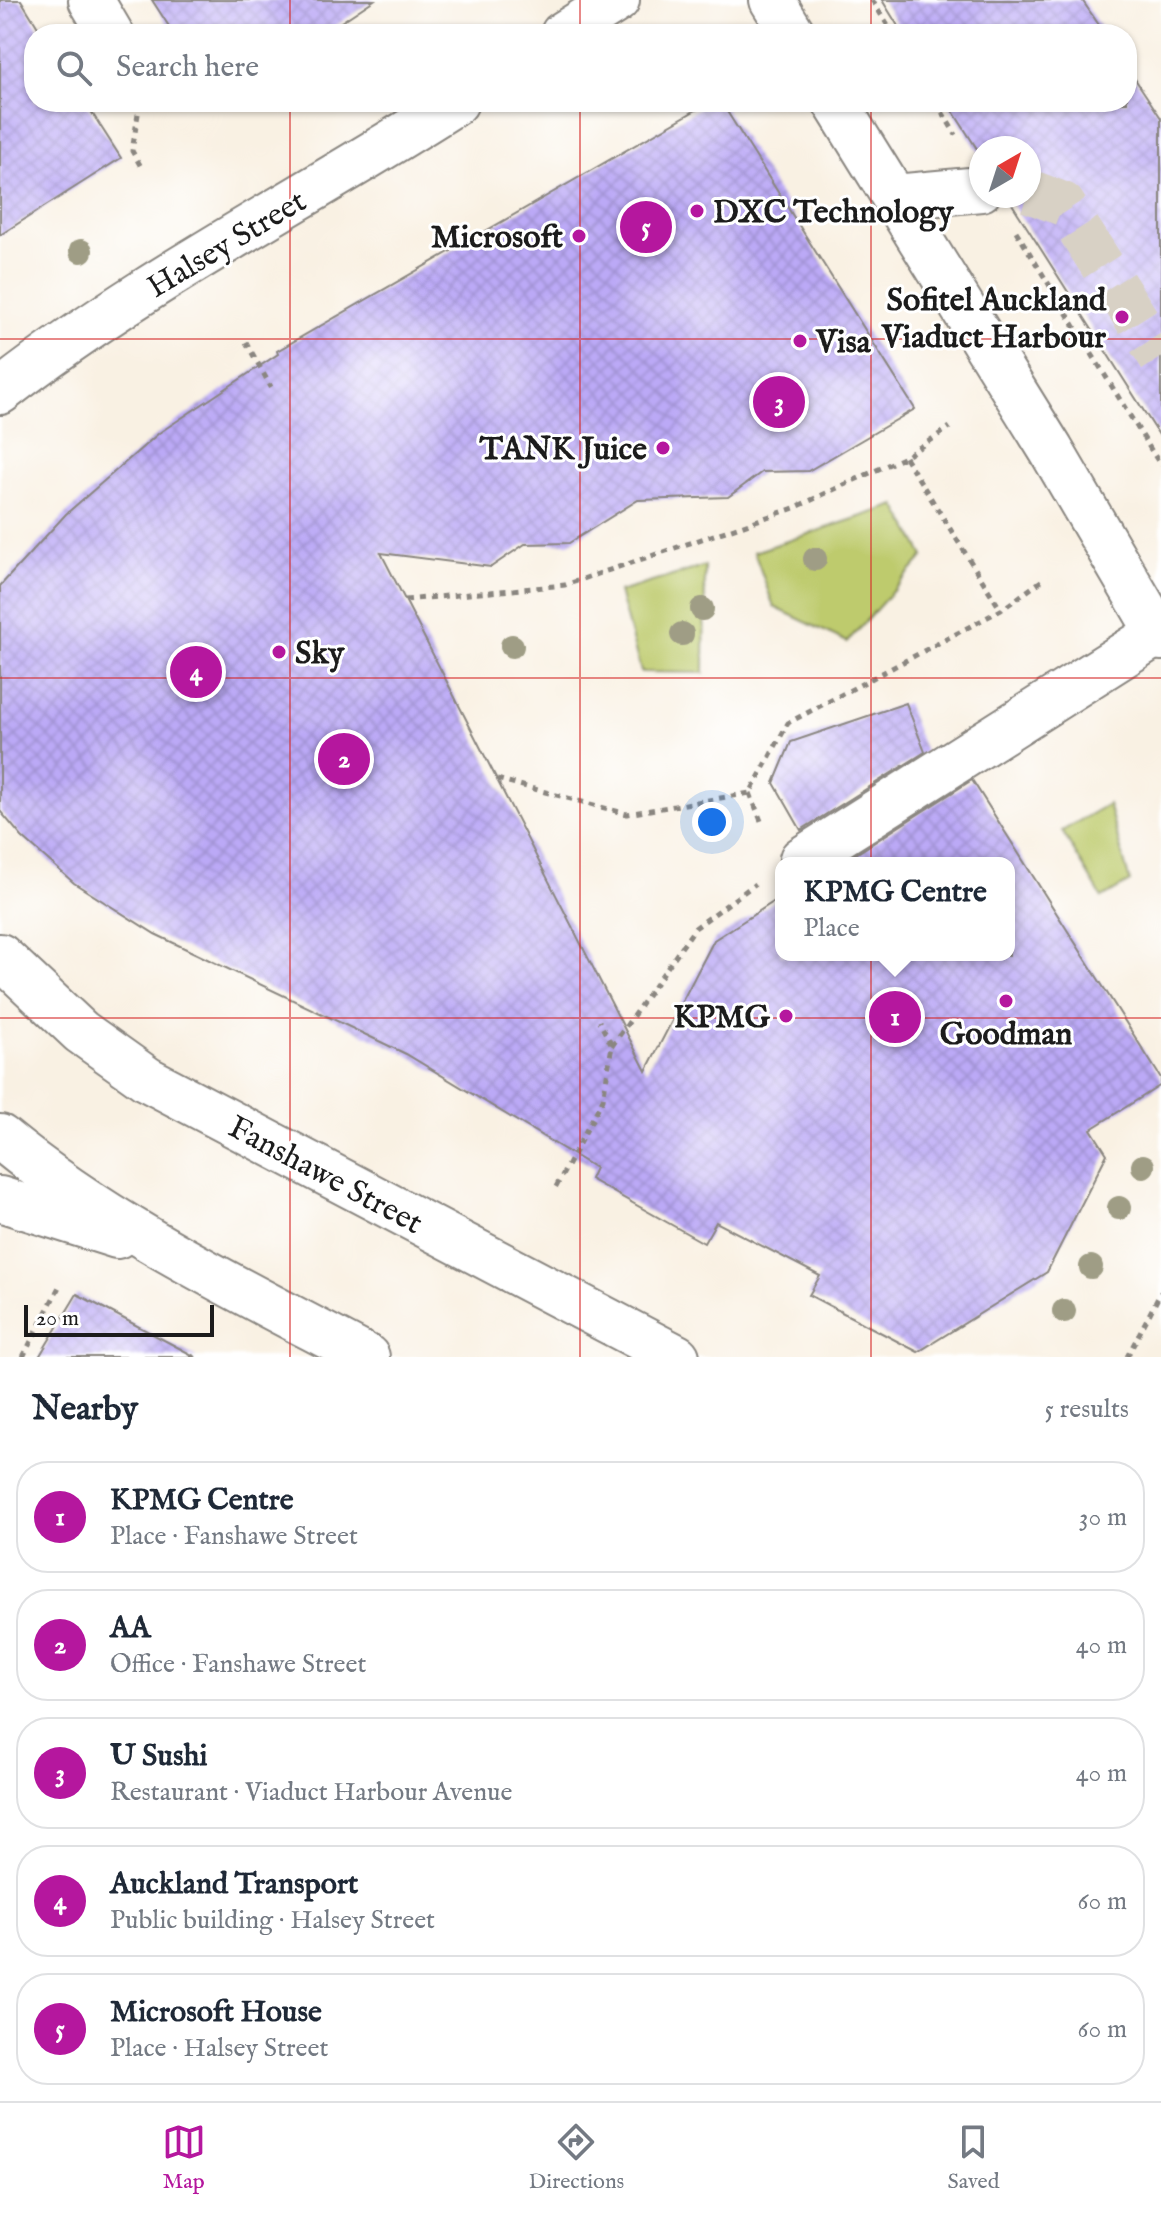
<!DOCTYPE html>
<html lang="en">
<head>
<meta charset="utf-8">
<style>
	:root { --surface:#fff; --page:#f6f6f7; --text:#1f2937; --muted:#747a83; --line:#e0e1e3; --accent:#b5179e }
	body { margin:0; font-family:"IM FELL English",serif; background:var(--page); color:var(--text) }
	.compass { position:absolute; left:969px; top:136px; width:72px; height:72px; border-radius:50%; background:var(--surface); box-shadow:0 2px 6px #0004; rotate:39deg }
	.scale { position:absolute; left:24px; bottom:20px; width:190px; box-sizing:border-box; padding-left:8px; border:4px solid #1c1c1c; border-top:0; font-size:22px; line-height:28px; white-space:nowrap; color:#1c1c1c; -webkit-text-stroke:6px #fff; paint-order:stroke }
	.you { position:absolute; left:712px; top:822px; width:28px; height:28px; margin:-20px; border:6px solid #fff; border-radius:50%; background:#1a73e8; box-shadow:0 0 0 12px #1a73e833 }
	.badge { display:grid; place-items:center; width:52px; height:52px; border-radius:50%; background:var(--accent); color:#fff; font-size:26px; font-weight:700 }
	.pin { position:absolute; translate:-50% -50%; border:4px solid #fff; box-shadow:0 2px 8px #0006 }
	.popup { position:absolute; left:775px; top:857px; width:240px; height:104px; box-sizing:border-box; display:grid; place-content:center; border-radius:16px; background:var(--surface); filter:drop-shadow(0 2px 6px #0005); font-size:26px; white-space:nowrap; color:var(--muted) }
	.popup b { font-size:30px; color:var(--text) }
	.popup::after { content:''; position:absolute; left:50%; top:100%; margin-left:-16px; border:16px solid transparent; border-top-color:var(--surface) }
	.list { margin:0; padding:0; list-style:none }
	h2 { display:flex; justify-content:space-between; align-items:center; height:104px; margin:0; padding:0 32px; font-size:34px }
	h2 small { font-size:26px; font-weight:400; color:var(--muted) }
	.list li { display:grid; grid-template-columns:52px 1fr auto; gap:24px; align-items:center; box-sizing:border-box; height:112px; margin:0 16px 16px; padding:0 16px; border:2px solid var(--line); border-radius:32px }
	.list b { display:block; font-size:30px; white-space:nowrap }
	.list p { margin:0; font-size:26px; white-space:nowrap; color:var(--muted) }
	.list em { font-size:26px; font-style:normal; color:var(--muted) }
	.icon { flex:none; width:44px; height:44px; fill:none; stroke:currentColor; stroke-width:2; stroke-linecap:round; stroke-linejoin:round }
	.map { position:relative; flex:none; width:1161px; height:1357px; overflow:hidden }
	.search { position:absolute; background:var(--surface); box-shadow:0 2px 6px #0004; left:24px; right:24px; top:24px; height:88px; display:flex; align-items:center; gap:20px; box-sizing:border-box; padding:0 28px; border-radius:32px; color:var(--muted); font-size:30px }
	.sheet { height:744px; background:var(--surface) }
	nav { display:flex; justify-content:space-around; align-items:center; box-sizing:border-box; height:112px; border-top:2px solid var(--line); background:var(--surface); font-size:22px; color:var(--muted) }
	nav a { display:grid; justify-items:center; gap:4px }
	nav .on { color:var(--accent) }
	.map>svg:first-child { display:block }
	.green { fill:#becb6d; stroke:#6d7444; stroke-width:2 }
	.building { fill:url(#building-cross-hatch) }
	.lines { fill:none; stroke-linecap:round; stroke-linejoin:round }
	.minor-tunnel { stroke:#d8d1c5; stroke-width:44; stroke-dasharray:44 22; stroke-linecap:butt }
	.minor-casing { stroke:#8a8680; stroke-width:48 }
	.major-casing { stroke:#8a8680; stroke-width:48 }
	.path { stroke:#8a8680; stroke-width:5; stroke-dasharray:6 6; stroke-linecap:butt }
	.minor { stroke:#fff; stroke-width:44 }
	.major { stroke:#fff; stroke-width:44 }
	.tree { fill:#9f9d85 }
	.grid { fill:none; stroke:#d62828; stroke-width:2; stroke-opacity:0.55 }
	.poi-dot { fill:#b5179e; stroke:#fff; stroke-width:3 }
	.labels { text-anchor:middle; stroke-width:6; stroke-linejoin:round; paint-order:stroke }
	.poi-label { font-size:32px; font-weight:bold; fill:#1c1c1c; stroke:#fff; text-anchor:end }
	.street-label { font-size:32px; fill:#1c1c1c; stroke:#fff }
</style>
</head>
<body>
<div class="map">
<svg width="1161" height="1357" viewBox="0 0 1161 1357">
	<defs>
		<pattern id="building-cross-hatch" width="8" height="8" patternUnits="userSpaceOnUse" patternTransform="scale(2)"><rect width="8" height="8" fill="#bba9f6"/><path d="M0 0l8 8M0 8l8-8" fill="none" stroke="#a091d2"/></pattern>
	</defs>
	<rect width="100%" height="100%" fill="#fff"/>
	<filter id="ink" filterUnits="userSpaceOnUse"><feTurbulence type="fractalNoise" baseFrequency=".0125" numOctaves="2"/><feDisplacementMap in="SourceGraphic" scale="16" xChannelSelector="R" yChannelSelector="G"/><feConvolveMatrix kernelMatrix="1 2 1 2 8 2 1 2 1" color-interpolation-filters="sRGB"/></filter>
	<filter id="wash" filterUnits="userSpaceOnUse"><feTurbulence type="fractalNoise" baseFrequency=".006" numOctaves="4" result="noise"/><feDisplacementMap in="SourceGraphic" scale="32" xChannelSelector="R" yChannelSelector="G"/><feGaussianBlur stdDeviation="1.8" result="paint"/><feColorMatrix in="noise" values="0 0 0 0 0 0 0 0 0 0 0 0 0 0 0 0 0 1.4 0 .05"/><feComposite in="paint" operator="in"/></filter>
	<g filter="url(#wash)">
		<rect width="100%" height="100%" fill="#f9f1e3"/>
		<g class="green">
			<polygon points="896,505 924,556 847,642 774,607 754,552"/>
			<polygon points="705,566 704,673 641,672 619,592"/>
			<polygon points="1108,804 1130,882 1102,898 1062,831"/>
		</g>
		<g id="blocks">
			<g class="building">
				<polygon points="0,0 21,0 42,34 34,34 34,102 85,102 121,158 0,235"/>
				<polygon points="152,0 374,0 323,34 174,34"/>
				<polygon points="882,0 1082,0 1105,34 903,34"/>
				<polygon points="1127,67 1161,118 1161,438 1007,196 1029,196 1029,148 981,148 981,155 947,102 1127,102"/>
				<polygon points="710,102 721,102 915,409 808,471 762,472 728,497 638,500 569,543 525,544 491,567 381,553 646,1071 714,940 781,897 781,955 1009,955 1009,863 842,863 972,780 1161,1078 1161,1085 1091,1129 1107,1154 1047,1272 918,1352 809,1295 820,1276 716,1222 704,1243 590,1179 595,1168 406,1054 155,934 74,883 22,837 0,811 0,586 66,514 159,433 278,354 277,351"/>
				<polygon points="906,703 925,752 801,830 774,783 791,742"/>
				<polygon points="77,1294 196,1357 39,1357"/>
			</g>
		</g>
	</g>
	<g filter="url(#ink)">
		<use href="#blocks" fill-opacity="0" stroke="#8a8680" stroke-width="2"/>
		<g class="lines">
			<polyline class="minor-tunnel" points="1029,191 1063,204 1161,358"/>
			<defs>
				<g id="minor">
					<polyline points="91,0 111,34"/>
					<polyline points="772,0 793,34"/>
					<polyline points="835,102 1051,450 1161,638"/>
					<polyline points="895,197 981,189"/>
					<polyline points="802,859 1158,633"/>
				</g>
				<g id="major">
					<polyline points="563,34 617,0"/>
					<path d="M 0,392 C 142,281 305,199 456,102"/>
					<polyline points="0,956 81,1032 147,1079 677,1357"/>
					<path d="M 0,1137 C 110,1228 242,1291 367,1357"/>
					<polyline points="0,1199 117,1236"/>
				</g>
			</defs>
			<use href="#minor" class="minor-casing"/>
			<use href="#major" class="major-casing"/>
			<g class="path">
				<polyline points="872,0 893,34"/>
				<polyline points="140,102 132,151 143,170"/>
				<polyline points="936,102 956,135"/>
				<polyline points="1016,231 1161,466"/>
				<polyline points="246,342 271,387"/>
				<polyline points="905,457 1001,610"/>
				<polyline points="405,600 565,585 794,508 905,457 950,427"/>
				<polyline points="497,779 627,814 750,793 788,723 1001,610 1044,579"/>
				<polyline points="750,793 761,821"/>
				<polyline points="612,1046 695,928 755,884"/>
				<polyline points="556,1187 603,1099 612,1046 599,1021"/>
				<polyline points="23,1357 61,1283"/>
				<polyline points="1127,1357 1161,1292"/>
			</g>
			<use href="#minor" class="minor"/>
			<use href="#major" class="major"/>
		</g>
		<g class="tree">
			<circle cx="81" cy="251" r="12"/>
			<circle cx="815" cy="559" r="12"/>
			<circle cx="702" cy="609" r="12"/>
			<circle cx="682" cy="634" r="12"/>
			<circle cx="512" cy="646" r="12"/>
			<circle cx="1143" cy="1166" r="12"/>
			<circle cx="1119" cy="1208" r="12"/>
			<circle cx="1091" cy="1267" r="12"/>
			<circle cx="1064" cy="1311" r="12"/>
		</g>
	</g>
	<path class="grid" d="M 290,0 L 290,34M 580,0 L 580,34M 871,0 L 871,34M 290,102 L 290,1357M 580,102 L 580,1357M 871,102 L 871,1357M 0,339 L 1161,339M 0,678 L 1161,678M 0,1018 L 1161,1018"/>
	<g class="poi-dot">
		<circle cx="697" cy="211" r="8"/>
		<circle cx="579" cy="236" r="8"/>
		<circle cx="1122" cy="317" r="8"/>
		<circle cx="800" cy="341" r="8"/>
		<circle cx="663" cy="448" r="8"/>
		<circle cx="279" cy="652" r="8"/>
		<circle cx="1006" cy="1001" r="8"/>
		<circle cx="786" cy="1016" r="8"/>
	</g>
	<g class="labels">
		<g class="poi-label">
			<text x="713" y="222" text-anchor="start">DXC Technology</text>
			<text x="563" y="247">Microsoft</text>
			<text x="1106" y="310">Sofitel Auckland<tspan x="1106" dy="37">Viaduct Harbour</tspan></text>
			<text x="816" y="352" text-anchor="start">Visa</text>
			<text x="647" y="459">TANK Juice</text>
			<text x="295" y="663" text-anchor="start">Sky</text>
			<text x="770" y="1027">KPMG</text>
			<text x="1006" y="1044" text-anchor="middle">Goodman</text>
		</g>
		<g class="street-label">
			<text transform="translate(226 243) rotate(-31)" y="11">Halsey Street</text>
			<text transform="translate(326 1174) rotate(28)" y="11">Fanshawe Street</text>
		</g>
	</g>
</svg>
<svg class="compass" viewBox="-18 -18 36 36"><path d="M0-13l5 13h-10z" fill="#e53935"/><path d="M0 13l5-13h-10z" fill="#747a83"/></svg>
<div class="scale">20 m</div>
<div class="you"></div>
<div class="pin badge" style="left:895px;top:1017px">1</div>
<div class="popup"><b>KPMG Centre</b>Place</div>
<div class="pin badge" style="left:344px;top:759px">2</div>
<div class="pin badge" style="left:779px;top:402px">3</div>
<div class="pin badge" style="left:196px;top:672px">4</div>
<div class="pin badge" style="left:646px;top:227px">5</div>
<div class="search"><svg class="icon" aria-label="search" viewBox="0 0 24 24"><circle cx="10" cy="10" r="6"/><path d="M15 15l6 6"/></svg>Search here</div>
</div>
<section class="sheet">
<h2>Nearby<small>5 results</small></h2>
<ul class="list">
<li><span class="badge">1</span><div><b>KPMG Centre</b><p>Place · Fanshawe Street</p></div><em>30 m</em></li>
<li><span class="badge">2</span><div><b>AA</b><p>Office · Fanshawe Street</p></div><em>40 m</em></li>
<li><span class="badge">3</span><div><b>U Sushi</b><p>Restaurant · Viaduct Harbour Avenue</p></div><em>40 m</em></li>
<li><span class="badge">4</span><div><b>Auckland Transport</b><p>Public building · Halsey Street</p></div><em>60 m</em></li>
<li><span class="badge">5</span><div><b>Microsoft House</b><p>Place · Halsey Street</p></div><em>60 m</em></li>
</ul>
</section>
<nav>
<a class="on"><svg class="icon" aria-label="map" viewBox="0 0 24 24"><path d="M3 6l6-2 6 2 6-2v14l-6 2-6-2-6 2zM9 4v14M15 6v14"/></svg>Map</a>
<a><svg class="icon" aria-label="directions" viewBox="0 0 24 24"><path d="M12 3l9 9-9 9-9-9zM9 14v-3h6M13 9l2 2-2 2"/></svg>Directions</a>
<a><svg class="icon" aria-label="saved" viewBox="0 0 24 24"><path d="M7 4h10v16l-5-4-5 4z"/></svg>Saved</a>
</nav>
</body>
</html>
